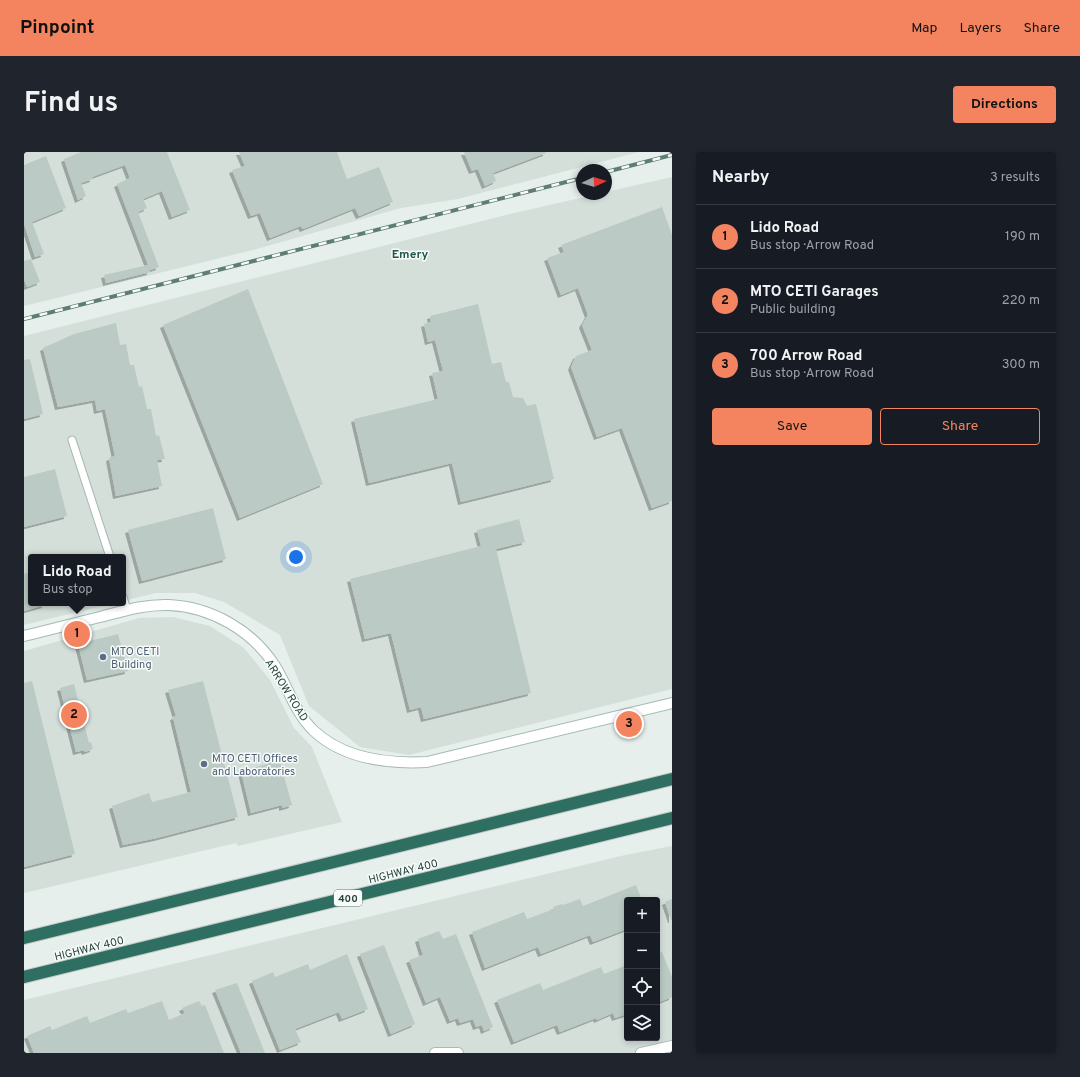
<!DOCTYPE html>
<html lang="en">
<head>
<meta charset="utf-8">
<style>
	:root { --surface:#171b24; --page:#20242c; --text:#f1f3f6; --muted:#9ea1a6; --line:#363941; --accent:#f4845f }
	body { margin:0; font-family:Overpass,sans-serif; background:var(--page); color:var(--text) }
	.controls { position:absolute; right:12px; bottom:12px; display:grid; overflow:hidden; border-radius:4px; box-shadow:0 2px 6px #0003 }
	.controls button { width:36px; height:36px; display:grid; place-items:center; padding:0; border:0; border-bottom:1px solid var(--line); background:var(--surface); color:var(--text); font:20px sans-serif }
	.compass { position:absolute; left:552px; top:12px; width:36px; height:36px; border-radius:50%; background:var(--surface); box-shadow:0 2px 6px #0003; rotate:86deg }
	.you { position:absolute; left:272px; top:405px; width:14px; height:14px; margin:-10px; border:3px solid #fff; border-radius:50%; background:#1a73e8; box-shadow:0 0 0 6px #1a73e833 }
	.badge { display:grid; place-items:center; width:26px; height:26px; border-radius:50%; background:var(--accent); color:#111; font-size:13px; font-weight:700 }
	.pin { position:absolute; translate:-50% -50%; border:2px solid #fff; box-shadow:0 1px 4px #0006 }
	.popup { position:absolute; left:4px; top:402px; width:98px; height:52px; box-sizing:border-box; display:grid; place-content:center; border-radius:4px; background:var(--surface); filter:drop-shadow(0 1px 3px #0005); font-size:13px; white-space:nowrap; color:var(--muted) }
	.popup b { font-size:15px; color:var(--text) }
	.popup::after { content:''; position:absolute; left:50%; top:100%; margin-left:-8px; border:8px solid transparent; border-top-color:var(--surface) }
	.list { margin:0; padding:0; list-style:none }
	h2 { display:flex; justify-content:space-between; align-items:center; height:52px; margin:0; padding:0 16px; font-size:17px }
	h2 small { font-size:13px; font-weight:400; color:var(--muted) }
	.list li { display:grid; grid-template-columns:26px 1fr auto; gap:12px; align-items:center; box-sizing:border-box; height:64px; padding:0 16px; border-top:1px solid var(--line) }
	.list b { display:block; font-size:15px; white-space:nowrap }
	.list p { margin:0; font-size:13px; white-space:nowrap; color:var(--muted) }
	.list em { font-size:13px; font-style:normal; color:var(--muted) }
	.actions { display:flex; gap:8px; padding:12px 16px }
	.actions a { flex:1; padding:9px 0; border:1px solid var(--accent); border-radius:4px; text-align:center; font-size:14px; color:var(--accent) }
	.actions .main { background:var(--accent); color:#111 }
	.icon { flex:none; width:22px; height:22px; fill:none; stroke:currentColor; stroke-width:2; stroke-linecap:round; stroke-linejoin:round }
	.map { position:relative; flex:none; width:648px; height:901px; overflow:hidden; border-radius:4px }
	header { display:flex; align-items:center; gap:24px; box-sizing:border-box; height:56px; padding:0 20px; background:var(--accent); color:#111 }
	header strong { font-size:19px }
	nav { display:flex; gap:22px; margin-inline-start:auto; font-size:14px }
	.intro { display:flex; align-items:center; justify-content:space-between; box-sizing:border-box; height:96px; padding:0 24px }
	h1 { margin:0; font-size:28px }
	.button { padding:10px 18px; border-radius:4px; background:var(--accent); color:#111; font-size:14px; font-weight:700 }
	main { display:flex; gap:24px; padding:0 24px }
	aside { flex:1; background:var(--surface); border-radius:4px; box-shadow:0 2px 6px #0003 }
	.map>svg:first-child { display:block }
	.built { fill:#d4dfda; fill-rule:evenodd }
	.building { fill:#bbcac4; filter:url(#shadow) }
	.lines { fill:none; stroke-linecap:round; stroke-linejoin:round }
	.street-casing { stroke:#a8b8b2; stroke-width:9 }
	.secondary-casing { stroke:#a4bbb3; stroke-width:12 }
	.highway-casing { stroke:#c2cac8; stroke-width:14 }
	.street { stroke:#fff; stroke-width:7 }
	.secondary { stroke:#fff; stroke-width:10 }
	.highway { stroke:#2f6f62; stroke-width:12 }
	.rail-casing { stroke:#5f7d75; stroke-width:4 }
	.rail { stroke:#f7fbf9; stroke-width:2.5; stroke-dasharray:8; stroke-linecap:butt }
	.service-dot { fill:#5c6f8a; stroke:#f7fbf9; stroke-width:1.5 }
	.labels { text-anchor:middle; stroke-width:3; stroke-linejoin:round; paint-order:stroke }
	.shield { fill:#f7fbf9; stroke:#637a73; stroke-width:1 }
	.shield-label { font-size:10px; font-weight:bold; fill:#24423a }
	.service-label { font-size:11px; fill:#4e5e75; stroke:#f7fbf9; text-anchor:start }
	.street-label { font-size:11px; fill:#24423a; stroke:#f7fbf9 }
	.neighbourhood-label { font-size:12px; font-weight:bold; fill:#1f5548; stroke:#f7fbf9 }
</style>
</head>
<body>
<header>
<strong>Pinpoint</strong>
<nav><a>Map</a><a>Layers</a><a>Share</a></nav>
</header>
<div class="intro"><h1>Find us</h1><a class="button">Directions</a></div>
<main>
<div class="map">
<svg width="648" height="901" viewBox="0 0 648 901">
	<defs>
		<filter id="shadow"><feDropShadow dx="-3" dy="3" stdDeviation="0" flood-color="#0004"/></filter>
	</defs>
	<rect width="100%" height="100%" fill="#e6efeb"/>
	<g class="built">
		<polygon points="0,0 615,0 434,47 377,56 229,98 0,154"/>
		<polygon points="648,25 648,537 385,603 336,595 285,554 256,483 200,450 171,441 132,441 99,449 99,405 7,405 7,451 90,451 0,473 0,184 490,61 574,42 582,42 582,40"/>
		<polygon points="149,465 186,474 220,496 246,528 270,576 288,595 318,670 214,694 212,691 0,741 0,499 115,466"/>
		<path d="M 648,694 L 648,901 L 0,901 L 0,848 L 601,703 ZM 603,748 L 633,748 L 633,886 L 603,886 Z"/>
	</g>
	<g class="building">
		<polygon points="57,0 143,0 166,58 148,65 138,39 119,47 123,56 114,60 135,115 126,118 93,32 106,26 101,13 68,25 69,27 57,31 62,44 54,48 40,7"/>
		<polygon points="215,0 313,0 323,27 355,15 369,50 335,64 331,56 279,77 277,74 246,86 236,61 227,64 208,18 221,14"/>
		<polygon points="440,0 522,0 522,1 469,21 472,29 461,34 454,17 448,19"/>
		<polygon points="22,4 42,56 8,70 20,102 11,105 0,72 0,13"/>
		<polygon points="638,55 648,83 648,349 628,356 598,276 573,285 547,215 552,204 568,198 558,173 564,163 554,136 537,143 523,106 540,100 537,93"/>
		<polygon points="7,107 16,130 3,135 0,127 0,109"/>
		<polygon points="124,113 126,120 82,131 80,123"/>
		<polygon points="224,137 299,332 216,366 139,173"/>
		<polygon points="454,152 468,212 477,210 482,230 485,230 489,245 499,246 503,254 512,252 530,327 437,350 428,311 345,331 330,267 414,247 408,221 419,219 411,188 404,190 400,172 407,170 406,164"/>
		<polygon points="92,171 96,193 102,192 106,213 110,213 115,235 118,234 123,257 127,257 132,284 135,283 141,307 133,308 138,334 92,344 85,306 91,304 81,257 73,259 71,248 34,255 19,196 50,182"/>
		<polygon points="6,207 19,262 0,267 0,208"/>
		<polygon points="31,317 43,364 0,375 0,325"/>
		<polygon points="189,356 202,407 118,429 104,378"/>
		<polygon points="495,367 501,390 472,397 507,541 400,567 397,555 386,558 367,481 341,487 326,427 457,394 453,378"/>
		<polygon points="7,420 7,451 20,451 21,453 0,459 0,422"/>
		<polygon points="94,482 104,519 63,528 54,492"/>
		<polygon points="8,529 51,702 0,715 0,531"/>
		<polygon points="179,529 214,665 133,686 99,693 88,654 125,641 128,650 167,640 149,565 152,564 144,538"/>
		<polygon points="50,532 65,591 67,590 69,597 61,600 60,598 52,600 36,536"/>
		<polygon points="255,606 268,653 258,656 258,653 227,661 217,619 247,611 246,608"/>
		<polygon points="612,733 618,748 603,748 603,777 569,790 566,783 517,802 514,795 461,816 448,780 500,760 503,767 530,757 529,755 538,752 539,753 556,747 559,754"/>
		<polygon points="648,747 648,768 647,768 641,750"/>
		<polygon points="415,779 419,787 432,782 469,875 460,879 458,873 452,875 449,867 436,871 434,866 426,869 416,845 402,851 385,808 399,803 394,787"/>
		<polygon points="360,793 391,872 367,882 336,802"/>
		<polygon points="638,800 648,825 648,845 633,851 633,802"/>
		<polygon points="323,802 344,857 318,867 315,860 271,877 277,890 256,898 228,829 249,820 251,825 284,812 286,818"/>
		<polygon points="603,813 603,862 591,866 589,861 573,868 572,866 536,880 533,873 490,890 473,848 516,831 519,838 577,815 580,822"/>
		<polygon points="213,831 241,901 217,901 191,838"/>
		<polygon points="138,849 145,868 161,861 158,856 175,849 178,854 181,853 200,901 10,901 3,884 26,874 28,878 63,864 66,871 102,857 104,861"/>
	</g>
	<g class="lines">
		<defs>
			<g id="street">
				<polyline points="48,288 86,405"/>
				<polyline points="99,445 103,458"/>
			</g>
			<g id="secondary">
				<path d="M 0,484 C 25,478 51,471 76,465 C 99,459 121,452 145,453 C 187,455 228,478 251,514 C 264,535 271,561 290,579 C 320,607 364,612 403,610 L 648,551"/>
				<polyline points="411,901 434,901"/>
				<polyline points="617,901 648,894"/>
			</g>
			<g id="highway">
				<polyline points="0,786 648,627"/>
				<polyline points="0,825 648,666"/>
			</g>
		</defs>
		<use href="#street" class="street-casing"/>
		<use href="#secondary" class="secondary-casing"/>
		<use href="#highway" class="highway-casing"/>
		<use href="#street" class="street"/>
		<use href="#secondary" class="secondary"/>
		<use href="#highway" class="highway"/>
		<defs>
			<g id="rail">
				<polyline points="582,20 648,3"/>
				<polyline points="0,167 558,26"/>
			</g>
		</defs>
		<use href="#rail" class="rail-casing"/>
		<use href="#rail" class="rail"/>
	</g>
	<g class="service-dot">
		<circle cx="79" cy="505" r="4"/>
		<circle cx="180" cy="612" r="4"/>
	</g>
	<g class="labels">
		<rect class="shield" x="310" y="738" width="28" height="16" rx="3"/>
		<g class="shield-label">
			<text x="324" y="750">400</text>
		</g>
		<g class="service-label">
			<text x="87" y="503">MTO CETI<tspan x="87" dy="13">Building</tspan></text>
			<text x="188" y="610">MTO CETI Offices<tspan x="188" dy="13">and Laboratories</tspan></text>
		</g>
		<g class="street-label">
			<text transform="translate(263 538) rotate(58)" y="4">ARROW ROAD</text>
			<text transform="translate(379 719) rotate(-14)" y="4">HIGHWAY 400</text>
			<text transform="translate(65 796) rotate(-14)" y="4">HIGHWAY 400</text>
		</g>
		<g class="neighbourhood-label">
			<text x="386" y="106">Emery</text>
		</g>
	</g>
</svg>
<div class="controls">
<button>+</button>
<button>−</button>
<button><svg class="icon" aria-label="locate" viewBox="0 0 24 24"><circle cx="12" cy="12" r="6"/><path d="M12 2v4M12 18v4M2 12h4M18 12h4"/></svg></button>
<button><svg class="icon" aria-label="layers" viewBox="0 0 24 24"><path d="M12 4l9 5-9 5-9-5zM3 14l9 5 9-5"/></svg></button>
</div>
<svg class="compass" viewBox="-18 -18 36 36"><path d="M0-13l5 13h-10z" fill="#e53935"/><path d="M0 13l5-13h-10z" fill="#9ea1a6"/></svg>
<div class="you"></div>
<div class="pin badge" style="left:53px;top:482px">1</div>
<div class="popup"><b>Lido Road</b>Bus stop</div>
<div class="pin badge" style="left:50px;top:563px">2</div>
<div class="pin badge" style="left:605px;top:572px">3</div>
</div>
<aside>
<h2>Nearby<small>3 results</small></h2>
<ul class="list">
<li><span class="badge">1</span><div><b>Lido Road</b><p>Bus stop · Arrow Road</p></div><em>190 m</em></li>
<li><span class="badge">2</span><div><b>MTO CETI Garages</b><p>Public building</p></div><em>220 m</em></li>
<li><span class="badge">3</span><div><b>700 Arrow Road</b><p>Bus stop · Arrow Road</p></div><em>300 m</em></li>
</ul>
<div class="actions"><a class="main">Save</a><a>Share</a></div>
</aside>
</main>
</body>
</html>
